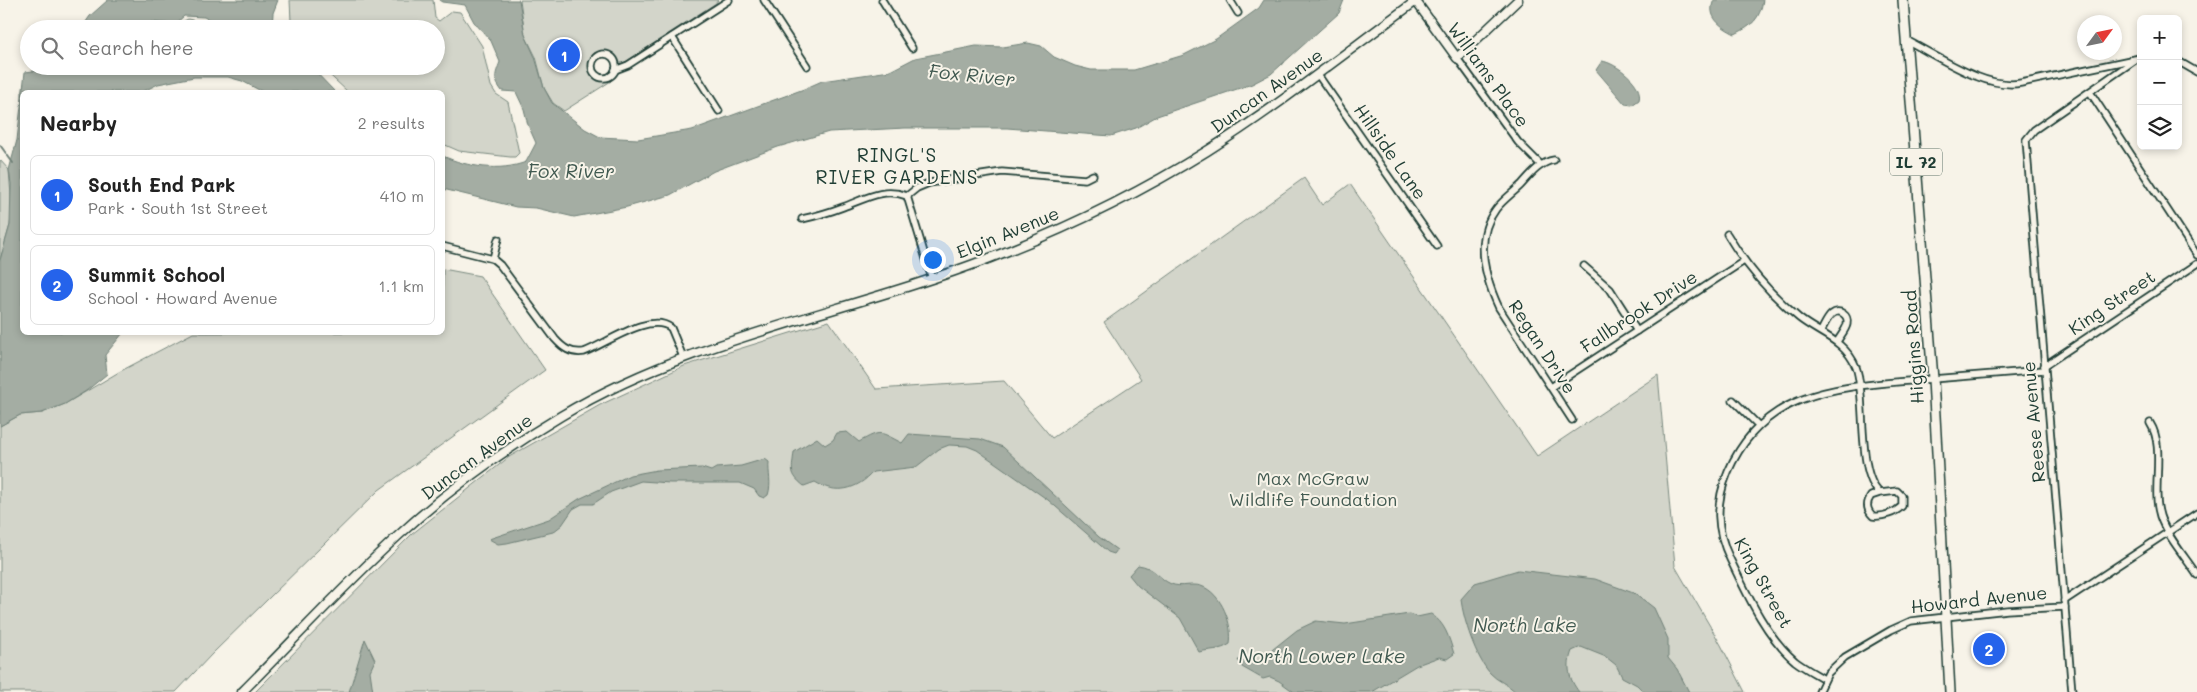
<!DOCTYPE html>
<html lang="en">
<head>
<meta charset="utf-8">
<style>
	:root { --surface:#fff; --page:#f2f2f2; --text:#222; --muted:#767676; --line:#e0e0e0; --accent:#2563eb }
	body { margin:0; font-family:Mali,sans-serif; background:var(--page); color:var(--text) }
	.controls { position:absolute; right:15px; top:15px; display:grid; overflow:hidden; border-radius:8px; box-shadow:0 2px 8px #0003 }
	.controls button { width:45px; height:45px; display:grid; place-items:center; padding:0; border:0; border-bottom:1px solid var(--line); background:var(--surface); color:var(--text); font:25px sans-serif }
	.compass { position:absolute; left:2077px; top:15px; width:45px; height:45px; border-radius:50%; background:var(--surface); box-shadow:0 2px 8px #0003; rotate:57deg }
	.you { position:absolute; left:932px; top:259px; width:18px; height:18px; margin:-12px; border:4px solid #fff; border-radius:50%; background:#1a73e8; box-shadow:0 0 0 8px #1a73e833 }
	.badge { display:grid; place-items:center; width:32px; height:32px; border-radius:50%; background:var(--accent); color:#fff; font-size:16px; font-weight:700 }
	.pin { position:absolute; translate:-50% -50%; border:2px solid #fff; box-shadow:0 1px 5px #0006 }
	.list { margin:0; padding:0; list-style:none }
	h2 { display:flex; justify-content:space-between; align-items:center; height:65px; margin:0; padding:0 20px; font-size:21px }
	h2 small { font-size:16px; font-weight:400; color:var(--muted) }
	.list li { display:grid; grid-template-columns:32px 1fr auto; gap:15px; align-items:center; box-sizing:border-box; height:80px; margin:0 10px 10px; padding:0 10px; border:1px solid var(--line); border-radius:8px }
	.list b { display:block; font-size:19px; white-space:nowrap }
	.list p { margin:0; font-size:16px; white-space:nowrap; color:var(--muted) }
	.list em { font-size:16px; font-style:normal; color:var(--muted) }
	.icon { flex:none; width:28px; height:28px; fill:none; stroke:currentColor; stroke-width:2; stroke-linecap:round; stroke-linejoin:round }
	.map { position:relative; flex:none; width:2197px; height:692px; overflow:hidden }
	.search { position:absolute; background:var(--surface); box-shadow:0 2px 8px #0003; left:20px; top:20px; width:425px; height:55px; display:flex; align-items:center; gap:12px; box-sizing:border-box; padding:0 18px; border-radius:28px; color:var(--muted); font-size:19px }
	.panel { position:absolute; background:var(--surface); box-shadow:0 2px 8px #0003; left:20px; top:90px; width:425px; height:245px; border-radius:8px }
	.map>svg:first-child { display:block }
	.green { fill:#d3d5ca; stroke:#79897f }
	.water { fill:#a4ada3; stroke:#6f8077 }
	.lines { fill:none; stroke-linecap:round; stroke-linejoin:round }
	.stream { stroke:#6f8077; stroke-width:2 }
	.street-casing { stroke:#1f3d34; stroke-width:9 }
	.secondary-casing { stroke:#1f3d34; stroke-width:11 }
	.primary-casing { stroke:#1f3d34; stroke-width:12 }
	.street { stroke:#f7f3e8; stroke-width:5.5 }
	.secondary { stroke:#f7f3e8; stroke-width:8 }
	.primary { stroke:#f7f3e8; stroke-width:9 }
	.labels { text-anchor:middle; stroke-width:4; stroke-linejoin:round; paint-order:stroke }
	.shield { fill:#f7f3e8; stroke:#60746a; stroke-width:1 }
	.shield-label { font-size:16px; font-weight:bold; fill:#1f3d34 }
	.street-label { font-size:18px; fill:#1f3d34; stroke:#f7f3e8 }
	.park-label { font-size:18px; fill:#435b52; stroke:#f7f3e8 }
	.water-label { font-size:19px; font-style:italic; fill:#405950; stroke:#f7f3e8 }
	.neighbourhood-label { font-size:19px; letter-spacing:1px; fill:#1f3d34; stroke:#f7f3e8 }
</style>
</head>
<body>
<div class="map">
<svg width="2197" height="692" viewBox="0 0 2197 692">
	<rect width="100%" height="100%" fill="#f7f3e8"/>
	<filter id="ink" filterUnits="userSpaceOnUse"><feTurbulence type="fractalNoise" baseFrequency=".02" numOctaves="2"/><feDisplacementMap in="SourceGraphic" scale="10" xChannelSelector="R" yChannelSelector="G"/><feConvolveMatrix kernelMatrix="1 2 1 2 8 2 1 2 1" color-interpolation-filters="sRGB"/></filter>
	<g filter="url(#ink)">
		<g class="green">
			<polygon points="290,0 433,0 435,18 439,21 452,11 460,12 482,46 491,86 496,94 508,102 519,153 515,157 510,157 459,151 443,144 442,92 348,92 320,66 436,66 436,29 295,29 291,21"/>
			<path d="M 520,0 L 718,0 L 716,3 L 622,64 L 620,63 C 612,54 607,47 594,53 L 589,62 L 591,73 L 598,79 L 611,81 L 564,111 L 553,103 L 544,88 L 536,57 L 525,35 Z"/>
			<path d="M 188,19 C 199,21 208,28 219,29 L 161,29 L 174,26 Z"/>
			<polygon points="0,160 9,170 12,209 10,225 0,260"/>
			<polygon points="1304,178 1322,205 1350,184 1537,456 1658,375 1675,566 1721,645 1745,692 255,692 412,534 509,457 600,405 684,366 829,321 876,389 1004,381 1052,438 1141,379 1104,322"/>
			<polygon points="443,269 480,276 545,370 379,490 212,654 176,692 0,692 0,426 20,415 42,413 65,404 119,372 193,333 442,332"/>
		</g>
		<g class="water">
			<polygon points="108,0 278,0 273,13 272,29 228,29 204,17 184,16 175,24 151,22 143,29 81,29 90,16"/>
			<path d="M 439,0 L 519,0 L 525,35 L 535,57 L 544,88 L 552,103 L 585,129 L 600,137 L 638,139 L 692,130 L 804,89 L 822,81 L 890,71 L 915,58 L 951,51 L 976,46 L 1003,47 L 1028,43 L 1041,46 L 1054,57 L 1075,66 L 1091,70 L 1134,70 L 1184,55 L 1216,39 L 1259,8 L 1264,0 L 1344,0 L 1339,13 L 1271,74 L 1252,84 L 1157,116 L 1136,128 L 1111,136 L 1007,128 L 905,128 L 829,132 L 778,147 L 714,171 L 670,195 L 627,207 L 574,217 L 536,208 L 516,207 L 443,189 L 443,156 C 467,167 500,172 526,162 L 536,143 L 528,125 L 524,109 L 516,92 L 502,91 C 493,79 495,75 500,62 L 491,41 L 474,22 L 465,5 L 442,2 Z"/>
			<path d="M 1714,0 L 1763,0 C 1760,19 1752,26 1735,34 C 1721,27 1706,17 1714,0 Z"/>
			<path d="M 1602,61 C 1616,63 1644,84 1639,100 L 1632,105 L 1625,104 L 1596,70 Z"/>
			<polygon points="45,66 310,66 335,92 263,92 242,81 228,77 194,77 158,84 142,92 22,92 22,332 123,333 105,355 107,374 86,391 65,404 42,413 20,415 0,426 0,260 10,225 11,184 9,170 17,140 25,72 42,70"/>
			<path d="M 847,432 L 859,442 C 882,429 880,432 902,443 L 909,434 L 980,439 L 1003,447 L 1099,537 L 1117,550 L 1114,554 L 1108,552 L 1048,500 L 977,450 L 967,446 L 949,445 L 939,449 L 916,467 L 873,472 C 857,490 836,495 815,482 L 804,486 C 789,474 792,470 794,452 L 817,438 L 825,445 L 833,440 L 837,433 Z"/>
			<path d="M 765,459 L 769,462 C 768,474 772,483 768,495 L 764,498 L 759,496 L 754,489 L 740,483 L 670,483 L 641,481 L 611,492 L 593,504 L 582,504 L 573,509 L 562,525 L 553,532 L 507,543 L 498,544 L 489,539 L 549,519 L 579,499 L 630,475 L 657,470 L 702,468 L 711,471 L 716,468 L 741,466 Z"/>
			<path d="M 1138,565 C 1155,567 1159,579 1171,584 C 1181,588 1191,583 1201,586 C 1222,593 1233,625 1230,644 C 1220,651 1210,649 1199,652 L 1180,618 L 1138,586 L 1129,575 Z"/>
			<path d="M 1518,570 L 1595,579 L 1636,594 L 1654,608 L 1668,639 L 1668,658 L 1677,669 L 1689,692 L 1644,692 L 1637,685 L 1622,677 L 1616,665 L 1606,657 L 1581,647 L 1572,651 C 1566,667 1569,679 1579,692 L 1516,692 C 1508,684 1497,681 1490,673 C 1476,658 1463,619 1461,599 L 1475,583 Z"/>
			<path d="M 1409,614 L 1417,617 L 1431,614 C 1445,623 1449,637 1454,654 L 1447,659 L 1439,657 L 1417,665 L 1372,692 L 1294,692 L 1279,681 L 1270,677 L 1263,679 L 1242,667 L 1238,660 L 1258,661 L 1297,630 L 1316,621 L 1345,624 Z"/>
			<polygon points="365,639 375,660 370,671 373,692 349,692"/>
		</g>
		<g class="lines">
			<polyline class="stream" points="0,145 13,163"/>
			<defs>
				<g id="street">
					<polyline points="764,0 807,66"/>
					<polyline points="882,0 912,48"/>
					<polyline points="1230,0 1238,13"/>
					<polyline points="672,37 719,111"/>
					<path d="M 1906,40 C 1938,56 1985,90 2021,83 L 2135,59"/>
					<circle cx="604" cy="66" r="12"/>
					<polyline points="1457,58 1518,142 1541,165"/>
					<polyline points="2178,61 2197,72"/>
					<polyline points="615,70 628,65 729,0"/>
					<polyline points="1318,75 1437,246"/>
					<polyline points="2090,92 2197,255"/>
					<path d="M 1554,160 C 1540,162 1530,175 1521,185 C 1513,193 1503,200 1496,209 C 1474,238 1485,278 1499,308 L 1572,420"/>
					<polyline points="907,196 932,279"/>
					<path d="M 802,219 C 816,216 830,212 843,207 C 865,199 883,187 907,196 L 917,188 L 929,183 L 1002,172 L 1085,179 L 1093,175"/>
					<path d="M 1727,234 C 1746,266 1770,294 1799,318 C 1819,334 1845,340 1856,367 C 1867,396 1856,474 1880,493 L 1871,496 C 1866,503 1866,509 1873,516 C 1883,517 1895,513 1902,506 L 1902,496 L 1897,491 L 1880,493"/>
					<path d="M 498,239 L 493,259 L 500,265 L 555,339 C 563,348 571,354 584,352 C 606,344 650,311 671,328 L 683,357"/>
					<polyline points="442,246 493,259"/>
					<polyline points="1584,266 1610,289 1637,331"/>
					<path d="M 1821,331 C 1824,326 1827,318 1832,314 C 1839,308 1849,315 1847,324 C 1846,330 1840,336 1837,342"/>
					<polyline points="2044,366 2197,264"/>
					<polyline points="1551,387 1744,261"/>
					<polyline points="1733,400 1759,426"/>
					<path d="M 2150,423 C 2166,448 2151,488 2160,516 C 2166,535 2186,558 2197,575"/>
					<polyline points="2064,601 2197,513"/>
					<path d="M 1824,679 C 1814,673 1804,668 1795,661 C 1765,635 1747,594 1730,559 C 1716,530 1715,503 1728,472 C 1764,388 1841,387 1920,380 C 1962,377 2003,373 2044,370"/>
					<polyline points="1819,692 1828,673 1845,657 1891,630 1911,621 2007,610 2065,607"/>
					<polyline points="2072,692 2026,140 2034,130 2138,58"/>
				</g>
				<g id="secondary">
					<polyline points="1415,0 1457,58 1518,0"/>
					<path d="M 242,692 C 294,640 345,584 399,535 C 448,490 504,450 561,416 C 693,337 848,313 990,258 C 1066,229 1138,194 1207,151 C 1280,105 1346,52 1416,1"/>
				</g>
				<polyline id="primary" points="1903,0 1933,379 1950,692"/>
			</defs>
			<use href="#street" class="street-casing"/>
			<use href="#secondary" class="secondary-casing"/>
			<use href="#primary" class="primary-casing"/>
			<use href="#street" class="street"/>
			<use href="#secondary" class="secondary"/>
			<use href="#primary" class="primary"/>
		</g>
	</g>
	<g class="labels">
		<rect class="shield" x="1890" y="148.5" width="52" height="27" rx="4"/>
		<g class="shield-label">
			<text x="1916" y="168">IL 72</text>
		</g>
		<g class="street-label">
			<text transform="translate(1488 75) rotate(54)" y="6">Williams Place</text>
			<text transform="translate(1267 91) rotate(-35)" y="6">Duncan Avenue</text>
			<text transform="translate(1390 152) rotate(55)" y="6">Hillside Lane</text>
			<text transform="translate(1008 233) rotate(-22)" y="6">Elgin Avenue</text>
			<text transform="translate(2112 303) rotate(-34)" y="6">King Street</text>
			<text transform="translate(1639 312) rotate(-33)" y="6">Fallbrook Drive</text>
			<text transform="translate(1542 347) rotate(57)" y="6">Regan Drive</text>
			<text transform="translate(1914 347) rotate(-94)" y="6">Higgins Road</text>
			<text transform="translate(2034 422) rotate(-95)" y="6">Reese Avenue</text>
			<text transform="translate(477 457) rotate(-36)" y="6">Duncan Avenue</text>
			<text transform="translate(1763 583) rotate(61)" y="6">King Street</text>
			<text transform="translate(1979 600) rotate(-6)" y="6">Howard Avenue</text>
		</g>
		<g class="park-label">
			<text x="1313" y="485">Max McGraw<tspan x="1313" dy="21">Wildlife Foundation</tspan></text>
		</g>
		<g class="water-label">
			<text transform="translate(972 75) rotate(6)" y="7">Fox River</text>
			<text x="571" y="178">Fox River</text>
			<text x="1525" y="632">North Lake</text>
			<text x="1322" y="663">North Lower Lake</text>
		</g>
		<g class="neighbourhood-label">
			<text x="897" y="162">RINGL'S<tspan x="897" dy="22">RIVER GARDENS</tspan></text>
		</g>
	</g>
</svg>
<div class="controls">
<button>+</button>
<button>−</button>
<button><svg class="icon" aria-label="layers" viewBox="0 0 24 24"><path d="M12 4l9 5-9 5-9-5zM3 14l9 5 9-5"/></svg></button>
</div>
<svg class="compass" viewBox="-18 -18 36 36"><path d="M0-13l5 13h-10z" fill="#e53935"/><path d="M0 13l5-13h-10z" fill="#767676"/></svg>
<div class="you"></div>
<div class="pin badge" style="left:564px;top:55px">1</div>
<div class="pin badge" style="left:1989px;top:649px">2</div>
<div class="search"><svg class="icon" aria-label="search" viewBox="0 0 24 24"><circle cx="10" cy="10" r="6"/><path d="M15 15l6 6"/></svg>Search here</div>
<section class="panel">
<h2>Nearby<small>2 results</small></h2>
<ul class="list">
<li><span class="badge">1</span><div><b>South End Park</b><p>Park · South 1st Street</p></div><em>410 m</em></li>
<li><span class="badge">2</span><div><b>Summit School</b><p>School · Howard Avenue</p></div><em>1.1 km</em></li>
</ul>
</section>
</div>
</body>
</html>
